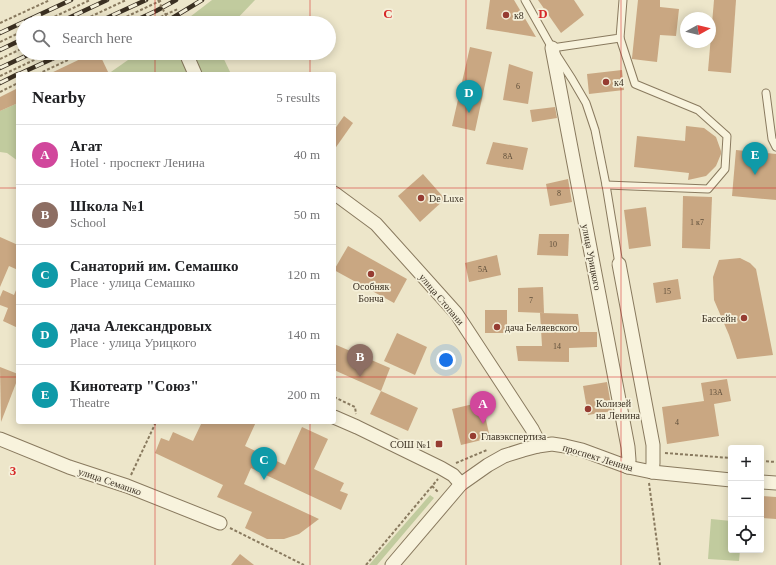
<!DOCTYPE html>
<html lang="en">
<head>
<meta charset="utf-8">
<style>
	:root { --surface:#fff; --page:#f2f2f2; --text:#202124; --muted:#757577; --line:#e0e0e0; --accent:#963c32 }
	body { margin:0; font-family:Georgia,serif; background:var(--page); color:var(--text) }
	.controls { position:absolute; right:12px; bottom:12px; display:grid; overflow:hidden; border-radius:4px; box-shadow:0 2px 10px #0003 }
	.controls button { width:36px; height:36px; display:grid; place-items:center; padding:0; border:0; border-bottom:1px solid var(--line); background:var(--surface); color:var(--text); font:20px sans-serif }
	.compass { position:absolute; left:680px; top:12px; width:36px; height:36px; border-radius:50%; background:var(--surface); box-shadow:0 2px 10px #0003; rotate:82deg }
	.you { position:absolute; left:446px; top:360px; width:14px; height:14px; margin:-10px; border:3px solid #fff; border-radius:50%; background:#1a73e8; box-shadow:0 0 0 6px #1a73e833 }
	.badge { display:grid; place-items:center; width:26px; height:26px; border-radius:50%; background:var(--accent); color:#fff; font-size:13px; font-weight:700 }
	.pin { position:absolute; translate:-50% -33px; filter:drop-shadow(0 1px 2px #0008) }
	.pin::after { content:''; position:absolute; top:21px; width:14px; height:12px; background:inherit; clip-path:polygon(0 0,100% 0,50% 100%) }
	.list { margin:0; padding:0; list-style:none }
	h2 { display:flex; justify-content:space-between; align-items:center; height:52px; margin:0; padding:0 16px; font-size:17px }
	h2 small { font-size:13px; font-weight:400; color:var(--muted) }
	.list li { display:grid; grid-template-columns:26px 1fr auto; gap:12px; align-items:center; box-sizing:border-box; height:60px; padding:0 16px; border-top:1px solid var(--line) }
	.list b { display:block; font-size:15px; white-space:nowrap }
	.list p { margin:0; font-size:13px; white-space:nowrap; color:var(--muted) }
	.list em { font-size:13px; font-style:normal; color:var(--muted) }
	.icon { flex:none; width:22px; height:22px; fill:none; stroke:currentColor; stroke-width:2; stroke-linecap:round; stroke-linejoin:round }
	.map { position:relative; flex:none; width:776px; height:565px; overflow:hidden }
	.search { position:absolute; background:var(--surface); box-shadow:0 2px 10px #0003; left:16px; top:16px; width:320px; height:44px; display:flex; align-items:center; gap:10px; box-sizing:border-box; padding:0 14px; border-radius:22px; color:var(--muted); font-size:15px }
	.panel { position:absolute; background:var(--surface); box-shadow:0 2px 10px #0003; left:16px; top:72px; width:320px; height:352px; border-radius:4px }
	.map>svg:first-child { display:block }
	.green { fill:#c1cb9e }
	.building { fill:#c9a782 }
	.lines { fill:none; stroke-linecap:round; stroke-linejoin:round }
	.service-casing { stroke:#897a5f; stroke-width:9 }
	.minor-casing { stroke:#897a5f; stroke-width:15 }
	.path { stroke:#897a5f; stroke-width:2; stroke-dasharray:3 2; stroke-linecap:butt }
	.service { stroke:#f8f3dd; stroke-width:7 }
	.minor { stroke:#f8f3dd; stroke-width:13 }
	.rail-casing { stroke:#3b3022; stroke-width:4.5 }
	.rail { stroke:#f5f0da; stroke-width:3; stroke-dasharray:9; stroke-linecap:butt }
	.path-bridge { stroke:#897a5f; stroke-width:2; stroke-dasharray:3 2; stroke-linecap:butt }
	.grid { fill:none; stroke:#d62828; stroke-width:1; stroke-opacity:0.55 }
	.poi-dot { fill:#963c32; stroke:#f5f0da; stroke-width:1.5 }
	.labels { text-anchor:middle; stroke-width:3.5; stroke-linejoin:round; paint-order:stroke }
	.number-label { font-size:8px; fill:#5e4e3a }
	.poi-label { font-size:10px; fill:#3b3022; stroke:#f5f0da; text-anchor:start }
	.street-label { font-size:10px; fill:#3b3022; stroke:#f5f0da }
	.grid-label { font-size:13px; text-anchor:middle; font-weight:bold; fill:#d62828; stroke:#f5f0da; stroke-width:3.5; stroke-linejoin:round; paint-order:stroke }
</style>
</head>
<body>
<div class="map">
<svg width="776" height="565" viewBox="0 0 776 565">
	<rect width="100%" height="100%" fill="#ede6ca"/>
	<g class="green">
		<polygon points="212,0 255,0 233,23 182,23"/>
		<polygon points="138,53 221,53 231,74 108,74"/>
		<polygon points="18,103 18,161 7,153 0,152 0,111"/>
		<polygon points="430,495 434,498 377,565 369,565"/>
		<polygon points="711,519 731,521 731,550 740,550 739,561 708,559"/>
	</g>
	<g class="building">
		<polygon points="490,0 514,0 536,37 486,29"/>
		<polygon points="538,0 574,0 584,15 561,33"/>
		<polygon points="638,0 660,0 660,7 679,9 676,36 660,35 657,62 632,59 632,58"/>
		<polygon points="714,0 736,0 731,73 708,71"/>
		<polygon points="470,47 492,52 475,131 452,126"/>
		<polygon points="93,53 99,53 109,74 49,74"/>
		<polygon points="509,64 533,72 528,104 503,100"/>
		<polygon points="622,70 624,90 589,94 587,74"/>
		<polygon points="18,88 18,103 0,111 0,97"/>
		<polygon points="555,107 557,118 532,122 530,110"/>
		<polygon points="344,116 353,123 334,150 334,130"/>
		<polygon points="686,126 704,128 716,137 721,151 721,154 716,166 706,176 688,180 689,173 634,167 637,136 685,141"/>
		<polygon points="493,142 528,148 523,170 486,164"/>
		<polygon points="736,150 776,154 776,200 732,196"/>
		<polygon points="423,174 445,199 420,222 398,196"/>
		<polygon points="568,179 572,202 550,206 546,184"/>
		<polygon points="683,196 712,197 710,249 682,248"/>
		<polygon points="646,207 651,246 629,249 624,210"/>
		<polygon points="539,234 569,234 568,256 537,255"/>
		<polygon points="0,237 18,245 18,270 9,266 0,287"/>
		<polygon points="348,246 407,279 394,303 334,270"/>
		<polygon points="497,255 501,275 469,282 465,263"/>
		<polygon points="740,258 750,263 756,269 773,355 737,359 729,335 714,300 713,277 719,260"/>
		<polygon points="678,279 681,299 656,303 653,283"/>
		<polygon points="18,285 18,328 3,321 8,308 0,305 0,297 3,290 14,295"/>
		<polygon points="543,287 544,313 518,312 518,288"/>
		<rect x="485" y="310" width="22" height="23"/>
		<polygon points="540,313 578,314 580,332 597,332 597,347 569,348 569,362 518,361 516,346 542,346"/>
		<polygon points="397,333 427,347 415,375 384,361"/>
		<polygon points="334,344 390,368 381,391 334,370"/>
		<polygon points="0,367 18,374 18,378 1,422"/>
		<polygon points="727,379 731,401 714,404 719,436 667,444 662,407 704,401 701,383"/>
		<polygon points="607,382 612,411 588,415 583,386"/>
		<polygon points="381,391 418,408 408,431 370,414"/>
		<polygon points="482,402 490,438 461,445 452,409"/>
		<polygon points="202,422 256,422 245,446 285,465 302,427 328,439 314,469 344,483 340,491 348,494 341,510 251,468 244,484 319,519 299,534 284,539 267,539 245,528 252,512 217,497 223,485 155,453 161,438 169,441 173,432 193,441"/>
		<polygon points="761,496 776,497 776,519 761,518"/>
		<polygon points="240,554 254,565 231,565"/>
	</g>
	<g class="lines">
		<defs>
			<g id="service">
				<polyline points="525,0 552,48 572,79 586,103 595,130 606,185 619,264"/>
				<polyline points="552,48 620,38 623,0"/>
				<polyline points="766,93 772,139 776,147"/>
				<polyline points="606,185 708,189 725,169 727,136 698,110 635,84 620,38"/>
			</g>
			<g id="minor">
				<polyline points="552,48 628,447 629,460 628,467"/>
				<polyline points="188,58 195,74"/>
				<polyline points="334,193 376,224 456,313 532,429 536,437 538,446"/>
				<polyline points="619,264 653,445 653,463 652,472"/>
				<polyline points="334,417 357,427 441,468 453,475 461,484"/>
				<polyline points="0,439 69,467 127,486 220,523"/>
				<polyline points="761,482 776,483"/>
				<polyline points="392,565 461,484 488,465 504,456 523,450 538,446 552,444 565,446 582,450 628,467 652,472 731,480"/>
			</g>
		</defs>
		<use href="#service" class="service-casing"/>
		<use href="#minor" class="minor-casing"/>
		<g class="path">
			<polyline points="0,23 50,0"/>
			<polyline points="41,23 90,0"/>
			<polyline points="77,23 126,0"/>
			<polyline points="113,23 162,0"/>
			<polyline points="147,23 178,9"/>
			<polyline points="0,42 23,31"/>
			<polyline points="0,59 23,48"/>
			<polyline points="38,74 83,53"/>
			<polyline points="0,76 49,53"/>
			<polyline points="0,92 18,83"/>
			<polyline points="334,397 355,407 356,414"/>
			<polyline points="512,440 522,435"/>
			<polyline points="665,453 731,458"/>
			<polyline points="761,461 776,462"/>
			<polyline points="456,463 487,450"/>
			<polyline points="131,475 156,422"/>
			<polyline points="649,483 660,565"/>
			<polyline points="432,486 438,492"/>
			<polyline points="230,528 304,565"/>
			<polyline points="366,565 438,479"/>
		</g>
		<use href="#service" class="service"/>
		<use href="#minor" class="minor"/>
		<defs>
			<g id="rail">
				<polyline points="58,23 107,0"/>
				<polyline points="96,23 146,0"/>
				<polyline points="130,23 156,11 176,0"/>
				<polyline points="164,23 202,0"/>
				<polyline points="0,33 71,0"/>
				<polyline points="0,50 23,39"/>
				<polyline points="0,68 32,53"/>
				<polyline points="19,74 65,53"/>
				<polyline points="0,83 18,74"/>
			</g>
		</defs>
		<use href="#rail" class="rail-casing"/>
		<use href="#rail" class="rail"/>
		<polyline class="path-bridge" points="158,0 170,23"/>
	</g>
	<path class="grid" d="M 155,0 L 155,23M 310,0 L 310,23M 466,0 L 466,565M 621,0 L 621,565M 155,53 L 155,74M 310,53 L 310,74M 0,188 L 18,188M 334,188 L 776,188M 0,377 L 18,377M 334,377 L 776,377M 155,422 L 155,565M 310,422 L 310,565"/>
	<g class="poi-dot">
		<circle cx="506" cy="15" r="4"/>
		<circle cx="606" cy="82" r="4"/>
		<circle cx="421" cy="198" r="4"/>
		<circle cx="371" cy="274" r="4"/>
		<circle cx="744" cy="318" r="4"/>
		<circle cx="497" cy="327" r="4"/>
		<circle cx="588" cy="409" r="4"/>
		<circle cx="473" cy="436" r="4"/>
		<rect x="435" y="440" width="8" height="8" rx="2"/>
	</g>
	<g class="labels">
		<g class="number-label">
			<text x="518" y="89">6</text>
			<text x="508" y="159">8А</text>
			<text x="559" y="196">8</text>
			<text x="697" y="225">1 к7</text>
			<text x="553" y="247">10</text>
			<text x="483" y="272">5А</text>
			<text x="667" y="294">15</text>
			<text x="531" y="303">7</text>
			<text x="557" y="349">14</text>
			<text x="716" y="395">13А</text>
			<text x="677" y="425">4</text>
		</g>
		<g class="poi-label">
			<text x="514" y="19">к8</text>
			<text x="614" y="86">к4</text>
			<text x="429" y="202">De Luxe</text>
			<text x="371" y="290" text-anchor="middle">Особняк<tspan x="371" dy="12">Бонча</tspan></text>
			<text x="736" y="322" text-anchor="end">Бассейн</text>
			<text x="505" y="331">дача Беляевского</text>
			<text x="596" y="407">Колизей<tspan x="596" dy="12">на Ленина</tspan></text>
			<text x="481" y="440">Главэкспертиза</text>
			<text x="431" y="448" text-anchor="end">СОШ №1</text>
		</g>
		<g class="street-label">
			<text transform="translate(592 257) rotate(79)" y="4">улица Урицкого</text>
			<text transform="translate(442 299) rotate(50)" y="4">улица Стопани</text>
			<text transform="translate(598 457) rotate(17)" y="4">проспект Ленина</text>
			<text transform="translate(110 481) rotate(19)" y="4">улица Семашко</text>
		</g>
	</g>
	<g class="grid-label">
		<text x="388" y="18">C</text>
		<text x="543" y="18">D</text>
		<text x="13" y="475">3</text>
	</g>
</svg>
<div class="controls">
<button>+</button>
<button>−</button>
<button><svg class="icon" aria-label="locate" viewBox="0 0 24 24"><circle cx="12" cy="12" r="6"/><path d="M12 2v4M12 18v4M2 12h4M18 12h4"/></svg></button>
</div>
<svg class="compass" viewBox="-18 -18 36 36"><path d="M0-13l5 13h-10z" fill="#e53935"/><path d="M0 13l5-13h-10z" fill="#757577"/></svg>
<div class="you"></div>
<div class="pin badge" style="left:483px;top:424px;background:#d1479c">A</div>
<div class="pin badge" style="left:360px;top:377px;background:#8d6e63">B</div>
<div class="pin badge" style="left:264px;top:480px;background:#0f9aa8">C</div>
<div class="pin badge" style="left:469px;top:113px;background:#0f9aa8">D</div>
<div class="pin badge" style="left:755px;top:175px;background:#0f9aa8">E</div>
<div class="search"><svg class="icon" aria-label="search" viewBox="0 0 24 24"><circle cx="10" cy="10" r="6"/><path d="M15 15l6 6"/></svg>Search here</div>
<section class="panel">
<h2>Nearby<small>5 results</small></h2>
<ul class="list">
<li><span class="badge" style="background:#d1479c">A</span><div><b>Агат</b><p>Hotel · проспект Ленина</p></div><em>40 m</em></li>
<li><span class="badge" style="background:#8d6e63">B</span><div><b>Школа №1</b><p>School</p></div><em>50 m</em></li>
<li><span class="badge" style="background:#0f9aa8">C</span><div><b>Санаторий им. Семашко</b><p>Place · улица Семашко</p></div><em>120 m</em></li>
<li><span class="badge" style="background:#0f9aa8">D</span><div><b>дача Александровых</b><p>Place · улица Урицкого</p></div><em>140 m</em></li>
<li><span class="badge" style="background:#0f9aa8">E</span><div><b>Кинотеатр &quot;Союз&quot;</b><p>Theatre</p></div><em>200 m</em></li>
</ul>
</section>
</div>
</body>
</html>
